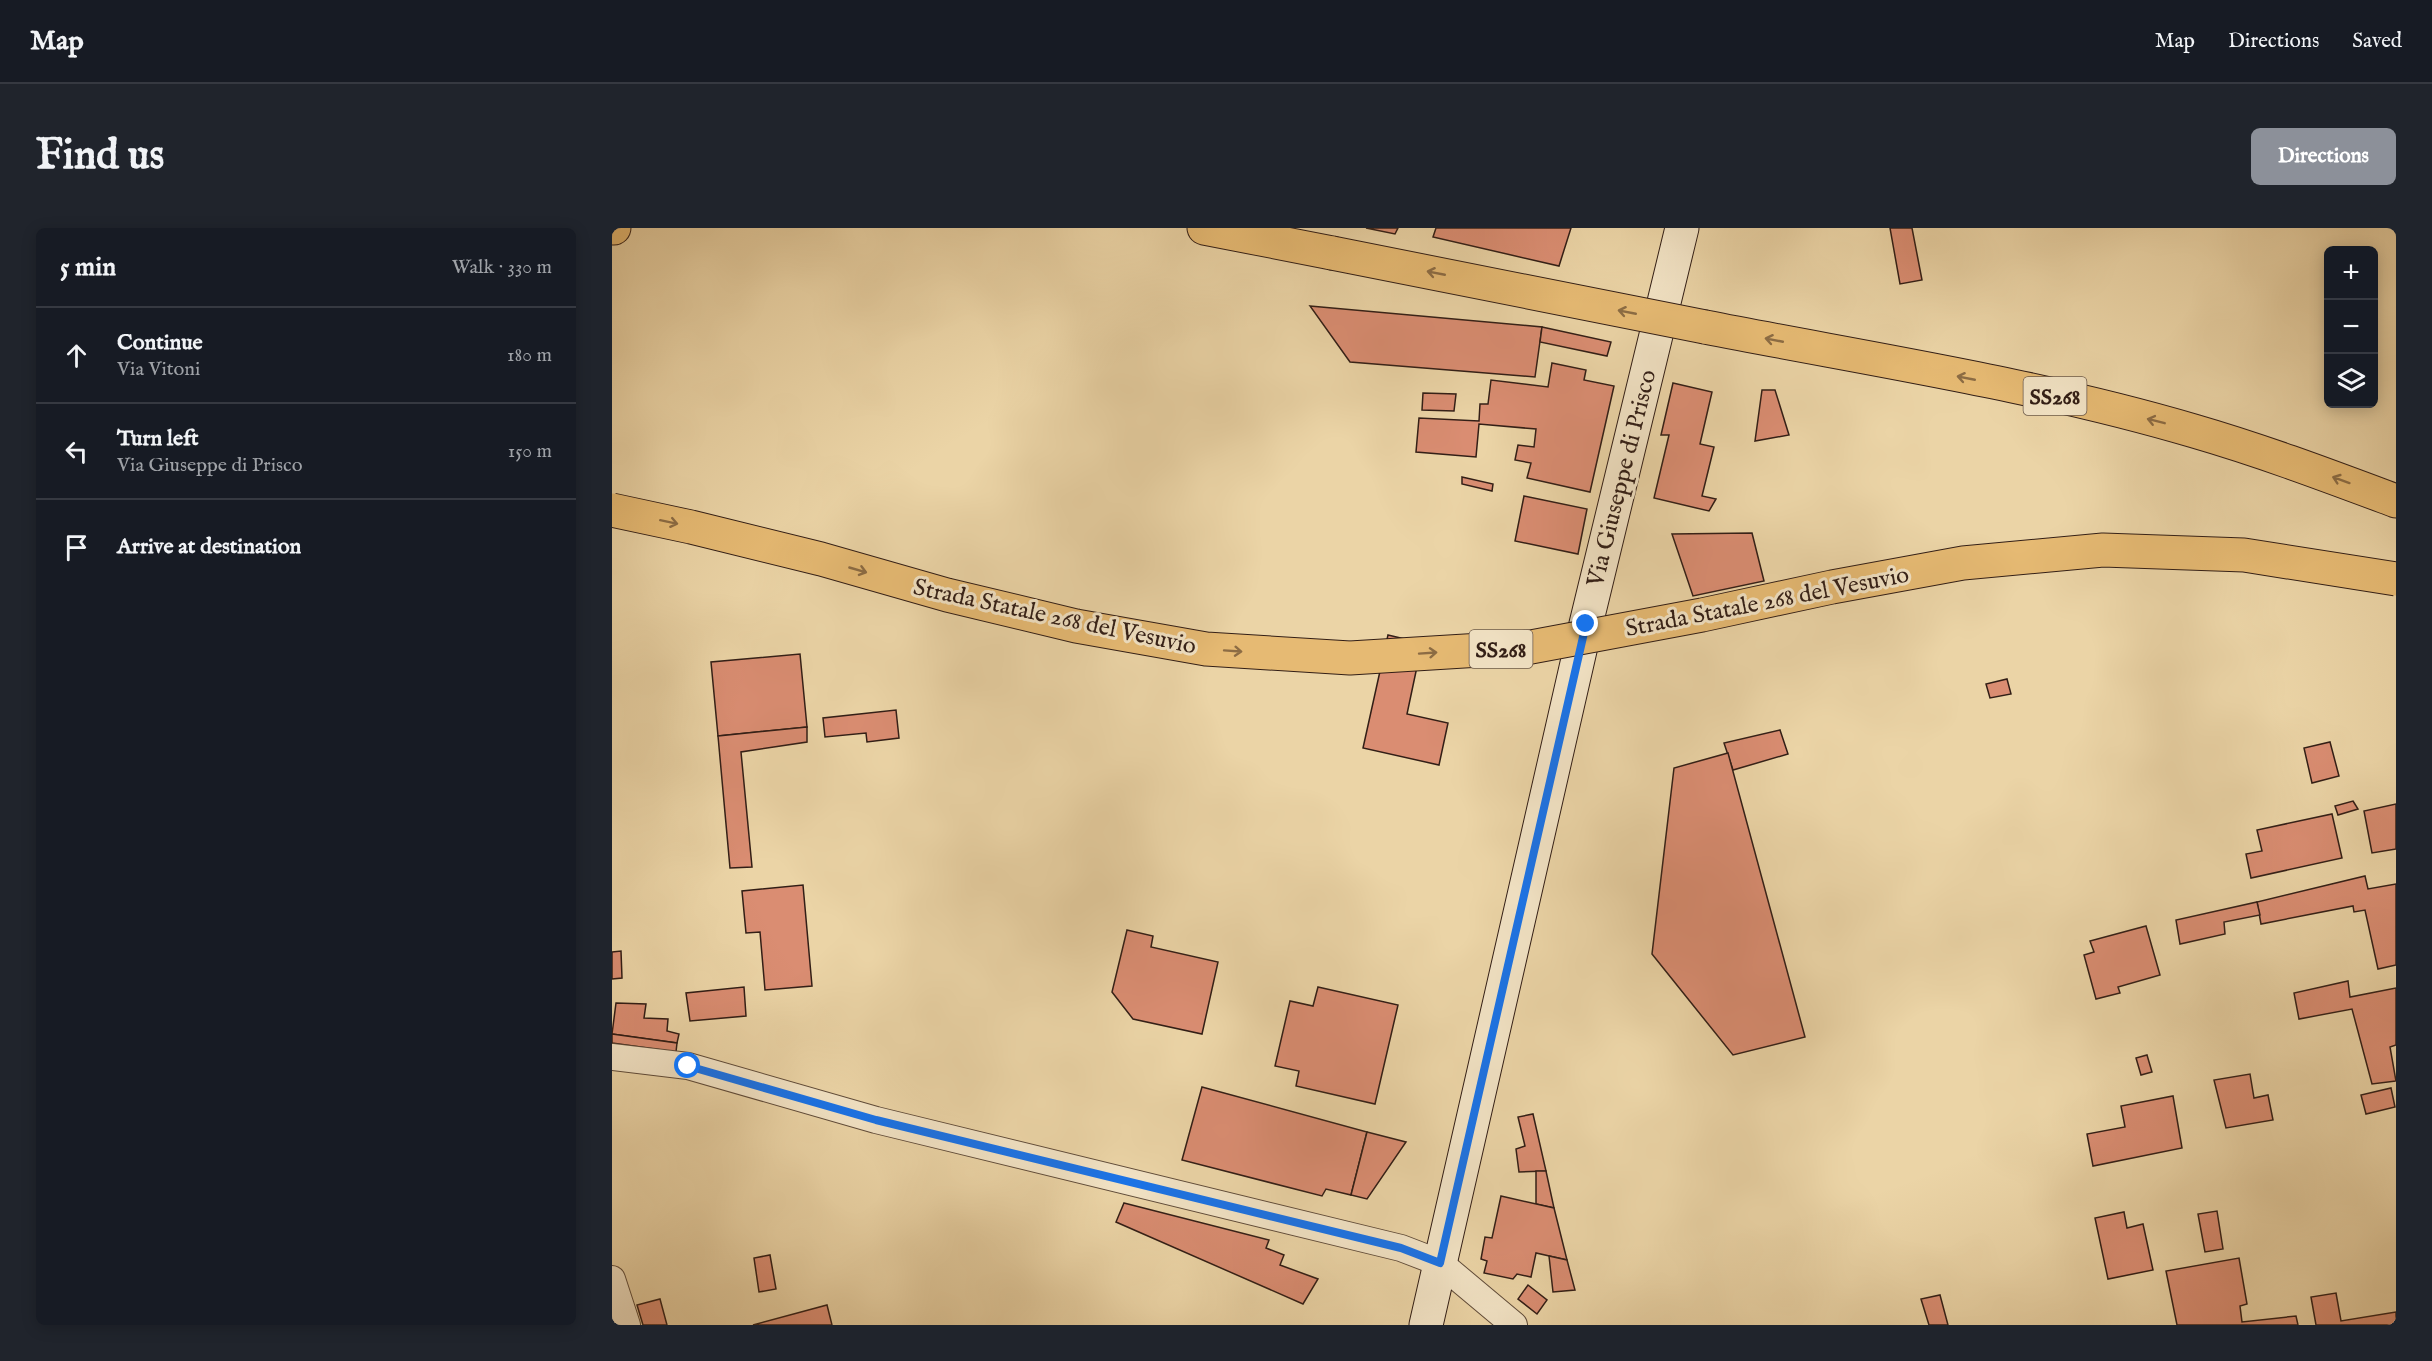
<!DOCTYPE html>
<html lang="en">
<head>
<meta charset="utf-8">
<style>
	:root { --surface:#171b24; --page:#20242c; --text:#f1f3f6; --muted:#9ea1a6; --line:#363941; --accent:#8c9099 }
	body { margin:0; font-family:"IM FELL English",serif; background:var(--page); color:var(--text) }
	.controls { position:absolute; right:18px; top:18px; display:grid; overflow:hidden; border-radius:9px; box-shadow:0 3px 15px #0003 }
	.controls button { width:54px; height:54px; display:grid; place-items:center; padding:0; border:0; border-bottom:2px solid var(--line); background:var(--surface); color:var(--text); font:30px sans-serif }
	.stop { position:absolute; width:18px; height:18px; margin:-14px; border:4px solid #1a73e8; border-radius:50%; background:#fff }
	.stop.end { background:#1a73e8; border-color:#fff; box-shadow:0 2px 6px #0008 }
	.list { margin:0; padding:0; list-style:none }
	h2 { display:flex; justify-content:space-between; align-items:center; height:78px; margin:0; padding:0 24px; font-size:26px }
	h2 small { font-size:20px; font-weight:400; color:var(--muted) }
	.list li { display:grid; grid-template-columns:39px 1fr auto; gap:18px; align-items:center; box-sizing:border-box; height:96px; padding:0 24px; border-top:2px solid var(--line) }
	.list b { display:block; font-size:22px; white-space:nowrap }
	.list p { margin:0; font-size:20px; white-space:nowrap; color:var(--muted) }
	.list em { font-size:20px; font-style:normal; color:var(--muted) }
	.icon { flex:none; width:33px; height:33px; fill:none; stroke:currentColor; stroke-width:2; stroke-linecap:round; stroke-linejoin:round }
	.map { position:relative; flex:none; width:1784px; height:1097px; overflow:hidden; border-radius:9px }
	header { display:flex; align-items:center; gap:36px; box-sizing:border-box; height:84px; padding:0 30px; background:var(--surface); border-bottom:2px solid var(--line) }
	header strong { font-size:28px }
	nav { display:flex; gap:33px; margin-inline-start:auto; font-size:21px }
	.intro { display:flex; align-items:center; justify-content:space-between; box-sizing:border-box; height:144px; padding:0 36px }
	h1 { margin:0; font-size:42px }
	.button { padding:15px 27px; border-radius:9px; background:var(--accent); color:#fff; font-size:21px; font-weight:700 }
	main { display:flex; gap:36px; padding:0 36px }
	aside { flex:1; background:var(--surface); border-radius:9px; box-shadow:0 3px 15px #0003 }
	.map>svg:first-child { display:block }
	.building { fill:#da8d72; stroke:#321e16; stroke-width:1.5 }
	.lines { fill:none; stroke-linecap:round; stroke-linejoin:round }
	.street-casing { stroke:#604c3a; stroke-width:28 }
	.secondary-casing { stroke:#321e16; stroke-width:35 }
	.highway-casing { stroke:#321e16; stroke-width:35 }
	.street { stroke:#f2e3c5; stroke-width:26 }
	.secondary { stroke:#f2e3c5; stroke-width:33 }
	.highway { stroke:#e6ba73; stroke-width:33 }
	.highway-bridge-casing { stroke:#321e16; stroke-width:35; stroke-linecap:butt }
	.highway-bridge { stroke:#e6ba73; stroke-width:33 }
	.oneway { stroke:#8c6c44 }
	.route { stroke:#1a73e8; stroke-width:8 }
	.labels { text-anchor:middle; stroke-width:6; stroke-linejoin:round; paint-order:stroke }
	.shield { fill:#f2e3c5; stroke:#6c594a; stroke-width:1.5 }
	.shield-label { font-size:22px; font-weight:bold; fill:#321e16 }
	.street-label { font-size:24px; fill:#321e16; stroke:#f2e3c5 }
</style>
</head>
<body>
<header>
<strong>Map</strong>
<nav><a>Map</a><a>Directions</a><a>Saved</a></nav>
</header>
<div class="intro"><h1>Find us</h1><a class="button">Directions</a></div>
<main>
<aside>
<h2>5 min<small>Walk · 330 m</small></h2>
<ul class="list">
<li><svg class="icon" aria-label="ahead" viewBox="0 0 24 24"><path d="M12 20V5M6 11l6-6 6 6"/></svg><div><b>Continue</b><p>Via Vitoni</p></div><em>180 m</em></li>
<li><svg class="icon" aria-label="left" viewBox="0 0 24 24"><path d="M17 20v-9H6M10 6l-5 5 5 5"/></svg><div><b>Turn left</b><p>Via Giuseppe di Prisco</p></div><em>150 m</em></li>
<li><svg class="icon" aria-label="arrive" viewBox="0 0 24 24"><path d="M6 21V4h12l-3 4 3 4H6"/></svg><div><b>Arrive at destination</b></div></li>
</ul>
</aside>
<div class="map">
<svg width="1784" height="1097" viewBox="0 0 1784 1097">
	<rect width="100%" height="100%" fill="#ebd4a6"/>
	<filter id="stains"><feTurbulence type="fractalNoise" baseFrequency=".00333" numOctaves="4"/><feColorMatrix values="0 0 0 0 .2 0 0 0 0 .09 0 0 0 0 .02 0 0 0 .5 -.17"/></filter>
	<radialGradient id="worn" r=".72"><stop offset=".6" stop-color="#630" stop-opacity="0"/><stop offset="1" stop-color="#630" stop-opacity=".3"/></radialGradient>
	<g class="building">
		<polygon points="754,0 786,0 783,6"/>
		<polygon points="824,0 959,0 947,38 821,9"/>
		<polygon points="1278,0 1300,0 1310,52 1288,56"/>
		<polygon points="698,78 930,99 923,149 738,134"/>
		<polygon points="930,99 999,114 995,128 928,114"/>
		<polygon points="940,135 974,142 972,152 1002,158 978,264 915,250 919,235 903,232 906,217 922,219 924,201 867,196 864,229 804,224 807,190 867,193 868,176 876,176 879,152 936,159"/>
		<polygon points="1061,155 1100,164 1088,216 1102,219 1090,268 1104,271 1097,283 1042,270 1057,207 1049,207"/>
		<polygon points="1150,162 1163,162 1177,207 1143,213"/>
		<polygon points="811,165 844,166 842,183 810,182"/>
		<polygon points="850,249 881,256 880,263 850,256"/>
		<polygon points="912,268 975,281 966,326 903,313"/>
		<polygon points="1140,305 1152,353 1081,368 1060,306"/>
		<polygon points="776,407 810,415 795,486 836,495 827,537 751,520"/>
		<polygon points="188,426 195,499 106,508 99,434"/>
		<polygon points="1395,451 1399,466 1378,470 1374,456"/>
		<polygon points="284,482 287,510 255,514 254,505 213,509 211,490"/>
		<polygon points="195,499 195,514 129,524 140,639 118,640 106,508"/>
		<polygon points="1168,502 1176,526 1121,542 1112,515"/>
		<polygon points="1718,514 1727,548 1700,555 1692,520"/>
		<polygon points="1116,525 1193,809 1121,827 1040,726 1062,540"/>
		<polygon points="1741,573 1746,581 1726,587 1723,578"/>
		<polygon points="1784,576 1784,621 1760,625 1752,583"/>
		<polygon points="1720,586 1730,630 1639,650 1634,626 1650,623 1645,602"/>
		<polygon points="1753,648 1756,661 1784,656 1784,737 1766,741 1753,682 1742,684 1741,678 1649,696 1645,674"/>
		<polygon points="191,657 200,758 153,762 148,704 134,705 130,663"/>
		<polygon points="1645,674 1648,687 1612,694 1613,706 1568,716 1564,692"/>
		<polygon points="1534,698 1548,747 1506,759 1508,765 1484,771 1472,727 1482,724 1478,713"/>
		<polygon points="515,702 541,708 539,719 606,734 590,806 521,791 500,764"/>
		<polygon points="9,723 10,750 0,751 0,724"/>
		<polygon points="1736,753 1738,769 1784,760 1784,817 1778,819 1784,853 1760,856 1740,781 1687,791 1682,765"/>
		<polygon points="132,759 134,788 78,793 74,765"/>
		<polygon points="706,759 786,777 763,876 684,858 687,843 663,838 678,773 701,778"/>
		<polygon points="4,775 34,776 32,790 56,791 55,803 67,806 65,815 0,806"/>
		<polygon points="0,806 65,815 64,824 0,815"/>
		<polygon points="1535,827 1540,844 1529,847 1524,830"/>
		<polygon points="1638,846 1642,870 1656,867 1661,892 1614,900 1602,852"/>
		<polygon points="590,859 755,904 739,967 714,961 710,968 570,932"/>
		<polygon points="1779,860 1783,879 1754,886 1749,867"/>
		<polygon points="1561,868 1570,920 1481,938 1475,906 1513,899 1509,878"/>
		<polygon points="921,886 934,943 907,944 904,921 913,918 906,889"/>
		<polygon points="755,904 794,914 755,971 739,967"/>
		<polygon points="924,943 934,943 942,980 924,976"/>
		<polygon points="889,968 942,980 955,1032 924,1025 919,1049 905,1046 901,1051 872,1045 875,1033 869,1031 873,1009 880,1010"/>
		<polygon points="512,975 657,1012 654,1020 672,1027 668,1037 706,1051 691,1076 504,994"/>
		<polygon points="1605,983 1611,1021 1593,1024 1586,986"/>
		<polygon points="1512,984 1515,1000 1531,996 1541,1042 1496,1051 1483,990"/>
		<polygon points="158,1027 164,1061 147,1064 142,1030"/>
		<polygon points="937,1028 955,1032 963,1062 941,1064"/>
		<polygon points="1627,1030 1635,1076 1628,1078 1630,1094 1684,1088 1686,1097 1565,1097 1554,1043"/>
		<polygon points="916,1057 935,1072 925,1086 906,1071"/>
		<polygon points="1724,1065 1729,1093 1784,1084 1784,1097 1704,1097 1699,1069"/>
		<polygon points="1328,1067 1336,1097 1317,1097 1309,1071"/>
		<polygon points="48,1071 55,1097 31,1097 25,1077"/>
		<polygon points="215,1077 220,1097 141,1097"/>
	</g>
	<g class="lines">
		<defs>
			<g id="street">
				<polyline points="0,829 76,838 264,892 789,1020 828,1035 902,1097"/>
				<polyline points="0,1051 15,1097"/>
			</g>
			<polyline id="secondary" points="814,1097 974,396 1070,0"/>
			<g id="highway">
				<polyline points="0,0 2,0"/>
				<polyline points="592,0 720,25"/>
				<path d="M 1093,99 C 1256,131 1423,156 1582,203 C 1651,223 1717,248 1784,273"/>
			</g>
		</defs>
		<use href="#street" class="street-casing"/>
		<use href="#secondary" class="secondary-casing"/>
		<use href="#highway" class="highway-casing"/>
		<use href="#street" class="street"/>
		<use href="#secondary" class="secondary"/>
		<use href="#highway" class="highway"/>
		<defs>
			<g id="highway-bridge">
				<polyline points="720,25 1093,99"/>
				<polyline points="0,282 79,299 209,331 335,367 464,398 594,421 738,430 919,419 1090,387 1220,359 1351,335 1491,322 1632,327 1784,351"/>
			</g>
		</defs>
		<use href="#highway-bridge" class="highway-bridge-casing"/>
		<use href="#highway-bridge" class="highway-bridge"/>
	</g>
	<defs><path id="oneway-shaft" d="M-6 0H5M1.5-3L5.5 0L1.5 3" fill="none" stroke-width="1.6" stroke-linecap="round" stroke-linejoin="round" transform="scale(1.5)"/></defs>
	<g class="oneway">
		<use href="#oneway-shaft" transform="translate(824 45) rotate(-169)"/>
		<use href="#oneway-shaft" transform="translate(1015 84) rotate(-169)"/>
		<use href="#oneway-shaft" transform="translate(1162 112) rotate(-169)"/>
		<use href="#oneway-shaft" transform="translate(1354 150) rotate(-169)"/>
		<use href="#oneway-shaft" transform="translate(1544 193) rotate(-166)"/>
		<use href="#oneway-shaft" transform="translate(1729 252) rotate(-160)"/>
		<use href="#oneway-shaft" transform="translate(57 294) rotate(12)"/>
		<use href="#oneway-shaft" transform="translate(246 342) rotate(16)"/>
		<use href="#oneway-shaft" transform="translate(621 423) rotate(4)"/>
		<use href="#oneway-shaft" transform="translate(816 425) rotate(-4)"/>
	</g>
	<g class="lines">
		<polyline class="route" points="76,838 264,892 789,1020 828,1035 974,396"/>
	</g>
	<g class="labels">
		<g class="shield">
			<rect x="1411.5" y="149" width="63" height="38" rx="4.5"/>
			<rect x="857.5" y="402" width="63" height="38" rx="4.5"/>
		</g>
		<g class="shield-label">
			<text x="1443" y="176">SS268</text>
			<text x="889" y="429">SS268</text>
		</g>
		<g class="street-label">
			<text transform="translate(1009 250) rotate(-76)" y="8">Via Giuseppe di Prisco</text>
			<text transform="translate(1155 373) rotate(-11)" y="8">Strada Statale 268 del Vesuvio</text>
			<text transform="translate(443 388) rotate(12)" y="8">Strada Statale 268 del Vesuvio</text>
		</g>
	</g>
	<rect width="100%" height="100%" filter="url(#stains)"/>
	<rect width="100%" height="100%" fill="url(#worn)"/>
</svg>
<div class="controls">
<button>+</button>
<button>−</button>
<button><svg class="icon" aria-label="layers" viewBox="0 0 24 24"><path d="M12 4l9 5-9 5-9-5zM3 14l9 5 9-5"/></svg></button>
</div>
<div class="stop" style="left:76px;top:838px"></div>
<div class="stop end" style="left:974px;top:396px"></div>
</div>
</main>
</body>
</html>
